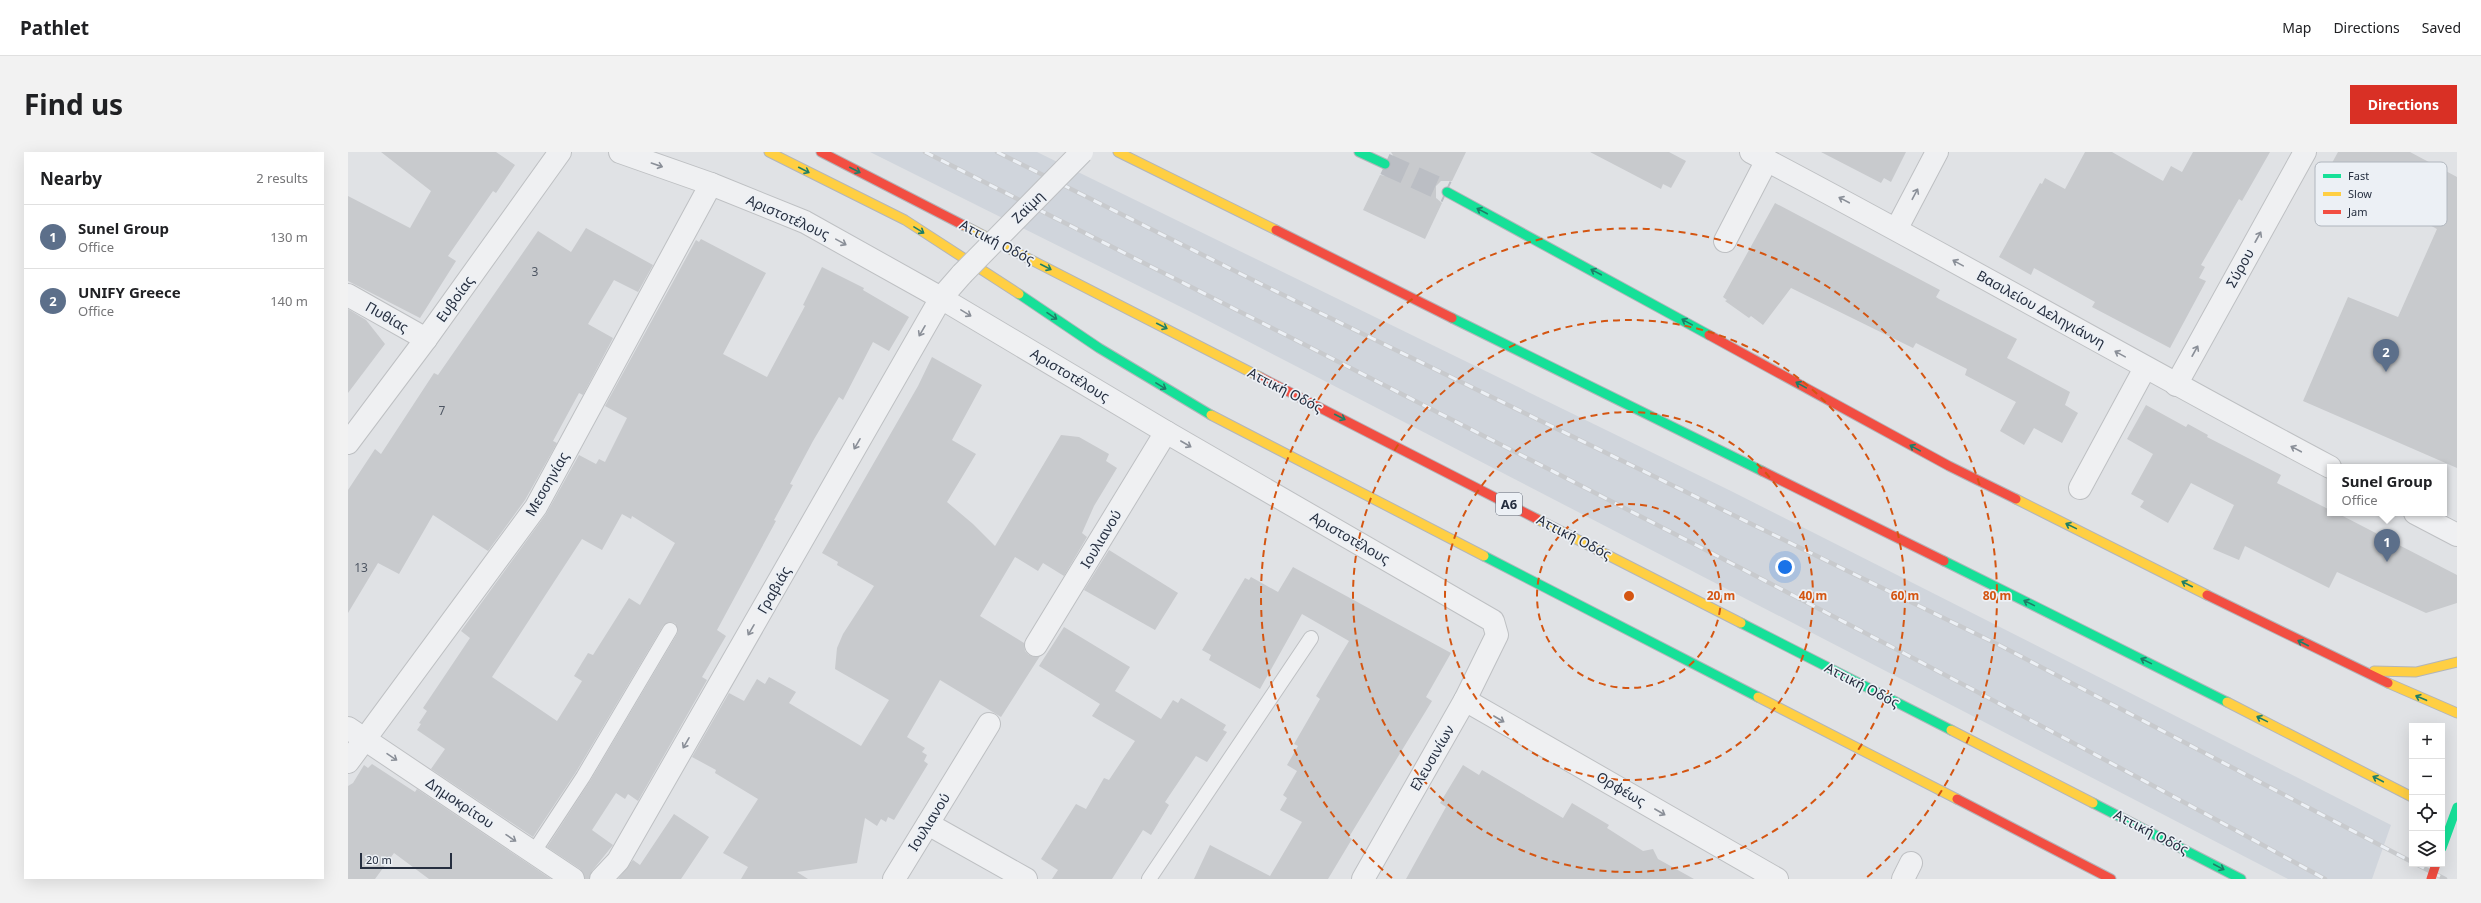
<!DOCTYPE html>
<html lang="en">
<head>
<meta charset="utf-8">
<style>
	:root { --surface:#fff; --page:#f2f2f2; --text:#202124; --muted:#757577; --line:#e0e0e0; --accent:#d93025 }
	body { margin:0; font-family:"Noto Sans",sans-serif; background:var(--page); color:var(--text) }
	.controls { position:absolute; right:12px; bottom:12px; display:grid; overflow:hidden; border-radius:0px; box-shadow:0 4px 16px #0002 }
	.controls button { width:36px; height:36px; display:grid; place-items:center; padding:0; border:0; border-bottom:1px solid var(--line); background:var(--surface); color:var(--text); font:20px sans-serif }
	.scale { position:absolute; left:12px; bottom:10px; width:92px; box-sizing:border-box; padding-left:4px; border:2px solid #252e3f; border-top:0; font-size:11px; line-height:14px; white-space:nowrap; color:#252e3f; -webkit-text-stroke:3px #ecf0f5; paint-order:stroke }
	.you { position:absolute; left:1437px; top:415px; width:14px; height:14px; margin:-10px; border:3px solid #fff; border-radius:50%; background:#1a73e8; box-shadow:0 0 0 6px #1a73e833 }
	.badge { display:grid; place-items:center; width:26px; height:26px; border-radius:50%; background:var(--accent); color:#fff; font-size:13px; font-weight:700 }
	.pin { position:absolute; translate:-50% -33px; filter:drop-shadow(0 1px 2px #0008) }
	.pin::after { content:''; position:absolute; top:21px; width:14px; height:12px; background:inherit; clip-path:polygon(0 0,100% 0,50% 100%) }
	.popup { position:absolute; left:1979px; top:312px; width:120px; height:52px; box-sizing:border-box; display:grid; place-content:center; border-radius:0px; background:var(--surface); filter:drop-shadow(0 1px 3px #0005); font-size:13px; white-space:nowrap; color:var(--muted) }
	.popup b { font-size:15px; color:var(--text) }
	.popup::after { content:''; position:absolute; left:50%; top:100%; margin-left:-8px; border:8px solid transparent; border-top-color:var(--surface) }
	.list { margin:0; padding:0; list-style:none }
	h2 { display:flex; justify-content:space-between; align-items:center; height:52px; margin:0; padding:0 16px; font-size:17px }
	h2 small { font-size:13px; font-weight:400; color:var(--muted) }
	.list li { display:grid; grid-template-columns:26px 1fr auto; gap:12px; align-items:center; box-sizing:border-box; height:64px; padding:0 16px; border-top:1px solid var(--line) }
	.list b { display:block; font-size:15px; white-space:nowrap }
	.list p { margin:0; font-size:13px; white-space:nowrap; color:var(--muted) }
	.list em { font-size:13px; font-style:normal; color:var(--muted) }
	.icon { flex:none; width:22px; height:22px; fill:none; stroke:currentColor; stroke-width:2; stroke-linecap:round; stroke-linejoin:round }
	.map { position:relative; flex:none; width:2109px; height:727px; overflow:hidden; border-radius:0px }
	header { display:flex; align-items:center; gap:24px; box-sizing:border-box; height:56px; padding:0 20px; background:var(--surface); border-bottom:1px solid var(--line) }
	header strong { font-size:19px }
	nav { display:flex; gap:22px; margin-inline-start:auto; font-size:14px }
	.intro { display:flex; align-items:center; justify-content:space-between; box-sizing:border-box; height:96px; padding:0 24px }
	h1 { margin:0; font-size:28px }
	.button { padding:10px 18px; border-radius:0px; background:var(--accent); color:#fff; font-size:14px; font-weight:700 }
	main { display:flex; gap:24px; padding:0 24px }
	aside { flex:1; background:var(--surface); border-radius:0px; box-shadow:0 4px 16px #0002 }
	.map>svg:first-child { display:block }
	.built { fill:#d0d5dc }
	.building { fill:#c8cacd; fill-rule:evenodd }
	.lines { fill:none; stroke-linecap:round; stroke-linejoin:round }
	.highway-tunnel { stroke:#bbbec4; stroke-width:22; stroke-dasharray:22 11; stroke-linecap:butt }
	.lane-casing { stroke:#bec0c3; stroke-width:16 }
	.street-casing { stroke:#bec0c3; stroke-width:24 }
	.fast-casing { stroke:#b2b5ba; stroke-width:11 }
	.slow-casing { stroke:#b2b5ba; stroke-width:11 }
	.jam-casing { stroke:#b2b5ba; stroke-width:11 }
	.lane { stroke:#eff0f2; stroke-width:14 }
	.street { stroke:#eff0f2; stroke-width:22 }
	.fast { stroke:#16e098; stroke-width:9 }
	.slow { stroke:#ffcf43; stroke-width:9 }
	.jam { stroke:#f24e42; stroke-width:9 }
	.rail-casing { stroke:#c8cacd; stroke-width:4.5 }
	.rail { stroke:#ecf0f5; stroke-width:3; stroke-dasharray:9; stroke-linecap:butt }
	.street-bridge-casing { stroke:#bec0c3; stroke-width:24; stroke-linecap:butt }
	.street-bridge { stroke:#eff0f2; stroke-width:22 }
	.fast-bridge { stroke:#16e098; stroke-width:9 }
	.jam-bridge { stroke:#f24e42; stroke-width:9 }
	.oneway { stroke:#8a8f98 }
	.oneway2 { stroke:#1e7e67 }
	.ring { fill:none; stroke:#d45511; stroke-width:2; stroke-dasharray:7 5 }
	.labels { text-anchor:middle; stroke-width:3.5; stroke-linejoin:round; paint-order:stroke }
	.number-label { font-size:12px; fill:#4e5663 }
	.shield { fill:#ecf0f5; stroke:#616876; stroke-width:1 }
	.shield-label { font-size:13px; font-weight:bold; fill:#252e3f }
	.street-label { font-size:14px; fill:#252e3f; stroke:#ecf0f5 }
	.key { fill:#ecf0f5; stroke:#b0b6be; stroke-width:1 }
	.key-label { font-size:11px; fill:#252e3f }
	.centre { fill:#d45511; stroke:#ecf0f5; stroke-width:2 }
	.ring-label { font-size:12px; text-anchor:middle; font-weight:bold; fill:#d45511; stroke:#ecf0f5; stroke-width:3.5; stroke-linejoin:round; paint-order:stroke }
</style>
</head>
<body>
<header>
<strong>Pathlet</strong>
<nav><a>Map</a><a>Directions</a><a>Saved</a></nav>
</header>
<div class="intro"><h1>Find us</h1><a class="button">Directions</a></div>
<main>
<aside>
<h2>Nearby<small>2 results</small></h2>
<ul class="list">
<li><span class="badge" style="background:#5c6f8a">1</span><div><b>Sunel Group</b><p>Office</p></div><em>130 m</em></li>
<li><span class="badge" style="background:#5c6f8a">2</span><div><b>UNIFY Greece</b><p>Office</p></div><em>140 m</em></li>
</ul>
</aside>
<div class="map">
<svg width="2109" height="727" viewBox="0 0 2109 727">
	<rect width="100%" height="100%" fill="#e0e2e5"/>
	<polygon class="built" points="522,0 689,0 1383,339 2043,673 2024,727 1940,727 849,163"/>
	<g class="building">
		<polygon points="33,0 148,0 167,13 148,41 145,39 100,104 108,109 72,166 0,129 0,44 62,76 83,39"/>
		<polygon points="1043,0 1118,0 1104,29 1093,29 1088,34 1088,46 1094,51 1077,87 1015,58 1032,23 1039,24 1048,18 1049,10"/>
		<polygon points="1242,0 1321,0 1338,9 1323,36 1315,32 1313,37"/>
		<polygon points="1473,0 1558,0 1543,30 1536,26 1533,31"/>
		<polygon points="1737,0 1764,0 1815,29 1823,14 1834,20 1845,0 1922,0 1894,49 1891,47 1853,113 1857,115 1851,126 1858,129 1822,196 1744,155 1747,150 1686,116 1683,123 1651,105 1692,31 1694,32 1697,26 1717,37"/>
		<polygon points="1990,0 2062,0 2109,25 2109,316 1955,249 2000,145 2050,165 2089,77 2025,42 2015,61 2009,58 2006,62 1971,47 1973,42 1968,40"/>
		<polygon points="1427,51 1592,138 1588,145 1591,147 1669,187 1659,206 1722,240 1717,253 1730,261 1714,291 1686,276 1676,293 1652,279 1668,250 1617,223 1619,217 1568,191 1565,196 1443,136 1415,173 1403,164 1401,166 1377,149 1379,148 1375,145"/>
		<polygon points="238,76 305,113 290,140 266,128 240,172 265,186 235,243 231,241 205,289 209,291 177,348 140,399 85,363 51,422 30,411 0,461 0,338 27,297 33,302 86,221 90,223 190,79 223,100"/>
		<path d="M 353,87 L 418,121 L 375,202 L 419,225 L 457,154 L 455,153 L 474,115 L 516,136 L 515,138 L 561,165 L 541,199 L 525,190 L 495,248 L 491,245 L 465,289 L 442,332 L 445,333 L 426,368 L 428,369 L 369,478 L 378,484 L 354,525 L 359,528 L 290,649 L 280,642 L 277,647 L 268,641 L 244,678 L 265,693 L 244,719 L 241,727 L 237,727 L 232,717 L 199,695 L 242,629 L 329,482 L 330,478 L 327,471 L 322,470 L 315,474 L 228,620 L 185,685 L 83,617 L 97,597 L 69,578 L 73,572 L 71,571 L 79,559 L 75,556 L 122,486 L 113,479 L 198,362 L 231,303 L 248,312 L 251,307 L 257,310 L 279,266 L 257,254 L 348,88 L 351,90 ZM 274,362 L 283,367 L 284,364 L 327,391 L 292,453 L 281,446 L 245,503 L 240,501 L 226,524 L 234,529 L 209,569 L 144,525 L 234,387 L 254,398 Z"/>
		<polygon points="0,157 18,168 37,192 0,241"/>
		<polygon points="584,205 634,233 604,288 628,302 599,350 625,372 647,394 713,283 731,285 761,302 758,309 769,316 746,354 734,381 739,385 716,424 695,411 690,419 667,405 632,464 676,491 677,499 681,503 692,504 653,565 592,528 559,585 577,596 574,600 579,603 576,609 580,612 546,668 540,665 538,670 533,667 529,674 517,666 509,711 449,720 460,727 393,727 400,715 375,701 410,647 367,621 368,618 344,605 381,541 396,549 409,527 417,532 421,525 448,540 441,551 513,594 541,548 487,517 489,496 495,482 526,434 489,413 490,410 474,401 570,234"/>
		<polygon points="1798,253 1838,275 1840,272 1860,283 1859,285 1933,323 1929,331 1982,358 1982,361 1989,361 2109,423 2109,451 2078,461 1989,420 1981,436 1897,394 1891,408 1865,397 1886,353 1843,331 1820,371 1792,355 1796,349 1783,342 1805,302 1779,287"/>
		<polygon points="761,398 830,441 807,478 736,438"/>
		<polygon points="945,415 1103,501 1078,545 1084,549 1001,685 1004,687 980,727 846,727 862,693 922,724 954,670 932,658 939,646 935,643 949,619 939,613 950,594 946,592 972,547 968,544 1001,489 954,462 912,537 861,508 863,503 854,498 897,426 901,428 903,425 930,440"/>
		<polygon points="716,475 782,515 767,539 813,567 825,548 830,551 833,546 878,573 875,578 879,580 859,610 848,604 817,650 821,653 803,683 795,678 764,727 704,727 710,718 693,707 728,652 738,657 756,626 761,628 787,589 744,564 752,552 691,514"/>
		<polygon points="24,612 67,640 69,637 203,727 81,727 46,701 27,727 0,727 0,634 5,631 16,613 20,616"/>
		<polygon points="1115,613 1131,623 1134,618 1215,666 1224,651 1261,673 1259,676 1295,699 1305,697 1310,707 1346,727 1058,727 1098,655 1092,651"/>
		<polygon points="326,662 361,685 333,727 270,727 285,708 292,713"/>
	</g>
	<g class="lines">
		<polyline class="highway-tunnel" points="1037,12 1099,40"/>
		<defs>
			<g id="lane">
				<polyline points="185,701 235,625 322,478"/>
				<polyline points="801,727 963,486"/>
			</g>
			<g id="street">
				<polyline points="272,0 363,32 457,70 593,146 818,280 1145,469 1149,483 1117,548 1015,727"/>
				<path d="M 1403,0 C 1598,102 1788,212 1982,315"/>
				<polyline points="1549,76 1589,0"/>
				<polyline points="1377,89 1419,8"/>
				<polyline points="0,143 78,187"/>
				<polyline points="1828,233 1957,0"/>
				<polyline points="0,291 78,187 212,0"/>
				<polyline points="1732,336 1797,216"/>
				<polyline points="2067,361 2109,383"/>
				<polyline points="688,493 818,280"/>
				<polyline points="1117,548 1429,727"/>
				<polyline points="0,576 225,727"/>
				<polyline points="0,610 188,355 363,32"/>
				<polyline points="580,672 678,727"/>
				<polyline points="253,727 270,709 593,146 614,122"/>
				<polyline points="546,727 641,572"/>
				<polyline points="1555,727 1563,711"/>
			</g>
			<g id="fast">
				<polyline points="1011,0 1037,12"/>
				<polyline points="1099,40 1361,183"/>
				<polyline points="671,142 751,196 863,263"/>
				<polyline points="1104,166 1414,319"/>
				<polyline points="1136,404 1410,545"/>
				<polyline points="1596,409 1879,550"/>
				<polyline points="1393,471 1603,578"/>
				<polyline points="1745,651 1893,727"/>
			</g>
			<g id="slow">
				<polyline points="421,0 557,68 671,142"/>
				<polyline points="770,0 928,78"/>
				<polyline points="615,73 912,225"/>
				<polyline points="863,263 1136,404"/>
				<polyline points="1668,347 1859,443"/>
				<polyline points="1189,367 1393,471"/>
				<polyline points="2026,519 2068,520 2109,510"/>
				<polyline points="2040,531 2109,561"/>
				<polyline points="1410,545 1609,647"/>
				<polyline points="1879,550 2064,645"/>
				<polyline points="1603,578 1745,651"/>
			</g>
			<g id="jam">
				<polyline points="473,0 615,73"/>
				<polyline points="928,78 1104,166"/>
				<polyline points="1361,183 1601,314 1668,347"/>
				<polyline points="912,225 1189,367"/>
				<polyline points="1414,319 1596,409"/>
				<polyline points="1859,443 2040,531"/>
				<polyline points="1609,647 1763,727"/>
			</g>
		</defs>
		<use href="#lane" class="lane-casing"/>
		<use href="#street" class="street-casing"/>
		<use href="#fast" class="fast-casing"/>
		<use href="#slow" class="slow-casing"/>
		<use href="#jam" class="jam-casing"/>
		<use href="#lane" class="lane"/>
		<use href="#street" class="street"/>
		<use href="#fast" class="fast"/>
		<use href="#slow" class="slow"/>
		<use href="#jam" class="jam"/>
		<defs>
			<g id="rail">
				<path d="M 577,0 C 1046,238 1516,474 1977,727"/>
				<polyline points="649,0 913,132 1655,495 2064,710"/>
				<polyline points="2068,712 2097,727"/>
			</g>
		</defs>
		<use href="#rail" class="rail-casing"/>
		<use href="#rail" class="rail"/>
		<defs>
			<polyline id="street-bridge" points="614,122 734,0"/>
		</defs>
		<use href="#street-bridge" class="street-bridge-casing"/>
		<use href="#street-bridge" class="street-bridge"/>
		<polyline class="fast-bridge" points="2094,696 2109,655"/>
		<polyline class="jam-bridge" points="2083,727 2088,712"/>
	</g>
	<defs><path id="oneway-shaft" d="M-6 0H5M1.5-3L5.5 0L1.5 3" fill="none" stroke-width="1.6" stroke-linecap="round" stroke-linejoin="round"/></defs>
	<g class="oneway">
		<use href="#oneway-shaft" transform="translate(309 13) rotate(19)"/>
		<use href="#oneway-shaft" transform="translate(1567 42) rotate(-62)"/>
		<use href="#oneway-shaft" transform="translate(1496 48) rotate(-152)"/>
		<use href="#oneway-shaft" transform="translate(1910 85) rotate(-61)"/>
		<use href="#oneway-shaft" transform="translate(493 90) rotate(29)"/>
		<use href="#oneway-shaft" transform="translate(1610 111) rotate(-151)"/>
		<use href="#oneway-shaft" transform="translate(618 161) rotate(31)"/>
		<use href="#oneway-shaft" transform="translate(574 179) rotate(120)"/>
		<use href="#oneway-shaft" transform="translate(1847 199) rotate(-61)"/>
		<use href="#oneway-shaft" transform="translate(1772 202) rotate(-151)"/>
		<use href="#oneway-shaft" transform="translate(509 292) rotate(120)"/>
		<use href="#oneway-shaft" transform="translate(838 292) rotate(30)"/>
		<use href="#oneway-shaft" transform="translate(1948 297) rotate(-152)"/>
		<use href="#oneway-shaft" transform="translate(403 478) rotate(120)"/>
		<use href="#oneway-shaft" transform="translate(1151 567) rotate(30)"/>
		<use href="#oneway-shaft" transform="translate(338 591) rotate(120)"/>
		<use href="#oneway-shaft" transform="translate(44 605) rotate(34)"/>
		<use href="#oneway-shaft" transform="translate(1312 660) rotate(30)"/>
		<use href="#oneway-shaft" transform="translate(163 686) rotate(34)"/>
	</g>
	<g class="oneway2">
		<use href="#oneway-shaft" transform="translate(456 18) rotate(27)"/>
		<use href="#oneway-shaft" transform="translate(507 18) rotate(27)"/>
		<use href="#oneway-shaft" transform="translate(1134 59) rotate(-152)"/>
		<use href="#oneway-shaft" transform="translate(571 78) rotate(32)"/>
		<use href="#oneway-shaft" transform="translate(698 115) rotate(27)"/>
		<use href="#oneway-shaft" transform="translate(1248 120) rotate(-152)"/>
		<use href="#oneway-shaft" transform="translate(704 164) rotate(34)"/>
		<use href="#oneway-shaft" transform="translate(1339 170) rotate(-151)"/>
		<use href="#oneway-shaft" transform="translate(814 174) rotate(27)"/>
		<use href="#oneway-shaft" transform="translate(1453 233) rotate(-151)"/>
		<use href="#oneway-shaft" transform="translate(813 234) rotate(31)"/>
		<use href="#oneway-shaft" transform="translate(992 265) rotate(27)"/>
		<use href="#oneway-shaft" transform="translate(1567 296) rotate(-151)"/>
		<use href="#oneway-shaft" transform="translate(1723 374) rotate(-154)"/>
		<use href="#oneway-shaft" transform="translate(1839 432) rotate(-153)"/>
		<use href="#oneway-shaft" transform="translate(1681 451) rotate(-154)"/>
		<use href="#oneway-shaft" transform="translate(1955 491) rotate(-153)"/>
		<use href="#oneway-shaft" transform="translate(1798 509) rotate(-154)"/>
		<use href="#oneway-shaft" transform="translate(2073 546) rotate(-157)"/>
		<use href="#oneway-shaft" transform="translate(1914 567) rotate(-154)"/>
		<use href="#oneway-shaft" transform="translate(2030 627) rotate(-152)"/>
		<use href="#oneway-shaft" transform="translate(1871 715) rotate(28)"/>
	</g>
	<g class="ring">
		<circle cx="1281" cy="444" r="92"/>
		<circle cx="1281" cy="444" r="184"/>
		<circle cx="1281" cy="444" r="276"/>
		<path d="M1044 726A368 368 0 1 1 1518 726"/>
	</g>
	<g class="labels">
		<g class="number-label">
			<text x="187" y="124">3</text>
			<text x="94" y="263">7</text>
			<text x="13" y="420">13</text>
		</g>
		<rect class="shield" x="1148" y="341" width="26" height="22" rx="3"/>
		<g class="shield-label">
			<text x="1161" y="357">Α6</text>
		</g>
		<g class="street-label">
			<text transform="translate(680 55) rotate(-45)" y="5">Ζαϊμη</text>
			<text transform="translate(440 65) rotate(24)" y="5">Αριστοτέλους</text>
			<text transform="translate(649 90) rotate(27)" y="5">Αττική Οδός</text>
			<text transform="translate(1892 116) rotate(-61)" y="5">Σύρου</text>
			<text transform="translate(107 147) rotate(-54)" y="5">Ευβοίας</text>
			<text transform="translate(1693 157) rotate(29)" y="5">Βασιλείου Δεληγιάννη</text>
			<text transform="translate(39 165) rotate(30)" y="5">Πυθίας</text>
			<text transform="translate(722 223) rotate(31)" y="5">Αριστοτέλους</text>
			<text transform="translate(937 238) rotate(27)" y="5">Αττική Οδός</text>
			<text transform="translate(199 332) rotate(-60)" y="5">Μεσσηνίας</text>
			<text transform="translate(1226 385) rotate(27)" y="5">Αττική Οδός</text>
			<text transform="translate(1002 386) rotate(30)" y="5">Αριστοτέλους</text>
			<text transform="translate(753 387) rotate(-59)" y="5">Ιουλιανού</text>
			<text transform="translate(426 438) rotate(-60)" y="5">Γραβιάς</text>
			<text transform="translate(1514 533) rotate(27)" y="5">Αττική Οδός</text>
			<text transform="translate(1084 606) rotate(-60)" y="5">Ελευσινίων</text>
			<text transform="translate(1273 637) rotate(30)" y="5">Ορφέως</text>
			<text transform="translate(112 651) rotate(34)" y="5">Δημοκρίτου</text>
			<text transform="translate(581 670) rotate(-58)" y="5">Ιουλιανού</text>
			<text transform="translate(1803 680) rotate(27)" y="5">Αττική Οδός</text>
		</g>
	</g>
	<rect x="1967" y="10" width="132" height="64" rx="6" class="key"/>
	<rect x="1975" y="22" width="18" height="4" fill="#16e098"/>
	<rect x="1975" y="40" width="18" height="4" fill="#ffcf43"/>
	<rect x="1975" y="58" width="18" height="4" fill="#f24e42"/>
	<g class="key-label">
		<text x="2000" y="28">Fast</text>
		<text x="2000" y="46">Slow</text>
		<text x="2000" y="64">Jam</text>
	</g>
	<circle cx="1281" cy="444" r="6" class="centre"/>
	<g class="ring-label">
		<text x="1373" y="448">20 m</text>
		<text x="1465" y="448">40 m</text>
		<text x="1557" y="448">60 m</text>
		<text x="1649" y="448">80 m</text>
	</g>
</svg>
<div class="controls">
<button>+</button>
<button>−</button>
<button><svg class="icon" aria-label="locate" viewBox="0 0 24 24"><circle cx="12" cy="12" r="6"/><path d="M12 2v4M12 18v4M2 12h4M18 12h4"/></svg></button>
<button><svg class="icon" aria-label="layers" viewBox="0 0 24 24"><path d="M12 4l9 5-9 5-9-5zM3 14l9 5 9-5"/></svg></button>
</div>
<div class="scale">20 m</div>
<div class="you"></div>
<div class="pin badge" style="left:2039px;top:410px;background:#5c6f8a">1</div>
<div class="popup"><b>Sunel Group</b>Office</div>
<div class="pin badge" style="left:2038px;top:220px;background:#5c6f8a">2</div>
</div>
</main>
</body>
</html>
